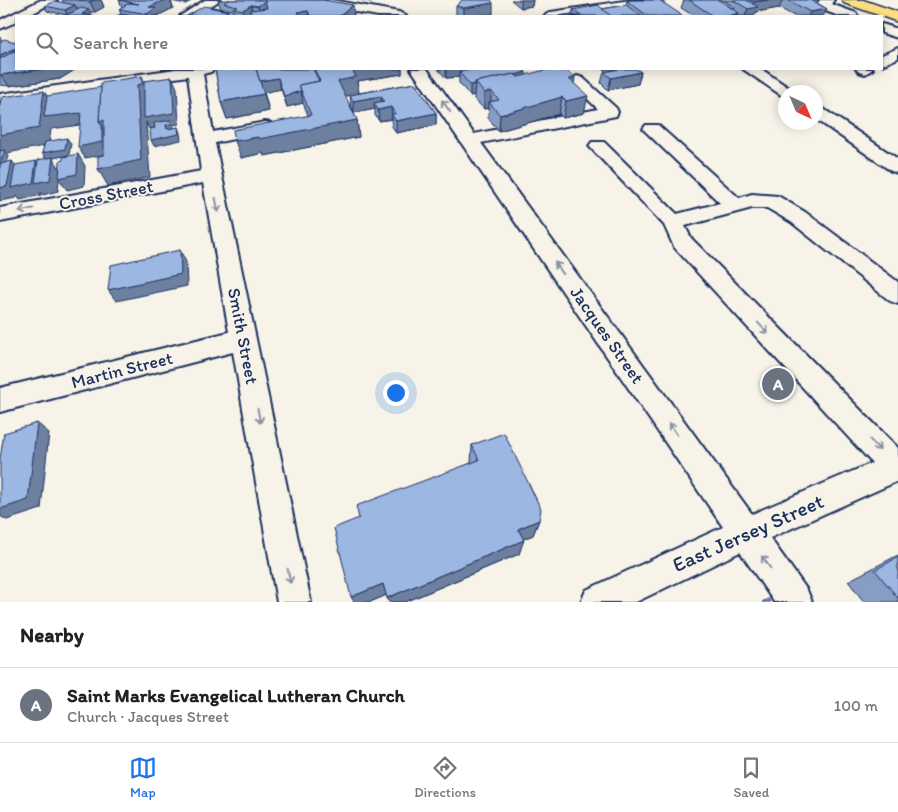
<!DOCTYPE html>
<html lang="en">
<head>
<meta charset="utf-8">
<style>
	:root { --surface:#fff; --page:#f2f2f2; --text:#222; --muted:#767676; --line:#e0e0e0; --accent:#1a73e8 }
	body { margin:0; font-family:Itim,sans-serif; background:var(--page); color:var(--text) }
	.compass { position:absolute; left:778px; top:85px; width:45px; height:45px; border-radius:50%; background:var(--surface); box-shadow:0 2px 12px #0003; rotate:136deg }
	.you { position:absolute; left:395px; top:392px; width:18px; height:18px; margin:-12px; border:4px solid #fff; border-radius:50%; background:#1a73e8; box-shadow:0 0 0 8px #1a73e833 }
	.badge { display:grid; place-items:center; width:32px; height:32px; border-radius:50%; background:var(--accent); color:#fff; font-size:16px; font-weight:700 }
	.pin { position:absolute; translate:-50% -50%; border:2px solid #fff; box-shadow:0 1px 5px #0006 }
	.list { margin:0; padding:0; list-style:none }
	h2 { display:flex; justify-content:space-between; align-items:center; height:65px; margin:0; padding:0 20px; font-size:21px }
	h2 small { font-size:16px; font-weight:400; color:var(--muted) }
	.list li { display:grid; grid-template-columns:32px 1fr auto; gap:15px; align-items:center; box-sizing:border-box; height:75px; padding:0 20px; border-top:1px solid var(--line) }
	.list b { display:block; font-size:19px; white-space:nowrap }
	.list p { margin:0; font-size:16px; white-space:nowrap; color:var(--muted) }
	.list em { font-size:16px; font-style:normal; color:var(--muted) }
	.icon { flex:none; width:28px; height:28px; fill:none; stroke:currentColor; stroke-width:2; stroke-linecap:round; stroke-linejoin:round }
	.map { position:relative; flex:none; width:898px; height:602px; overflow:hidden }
	.search { position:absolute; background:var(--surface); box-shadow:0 2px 12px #0003; left:15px; right:15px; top:15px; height:55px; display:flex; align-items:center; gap:12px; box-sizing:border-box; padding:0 18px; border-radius:0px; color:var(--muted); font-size:19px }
	.sheet { height:140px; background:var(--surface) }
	nav { display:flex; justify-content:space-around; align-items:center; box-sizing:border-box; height:70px; border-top:1px solid var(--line); background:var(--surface); font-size:14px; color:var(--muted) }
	nav a { display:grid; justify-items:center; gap:2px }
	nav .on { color:var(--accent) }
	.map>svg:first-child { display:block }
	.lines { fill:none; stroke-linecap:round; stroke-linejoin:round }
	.minor-casing { stroke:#1b2f5e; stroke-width:4 }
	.highway-casing { stroke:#1b2f5e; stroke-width:3 }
	.minor { fill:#f7f3e8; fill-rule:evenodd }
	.highway { fill:#fce080; fill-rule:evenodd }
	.wall { fill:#879dc3; stroke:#1b2f5e }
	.shaded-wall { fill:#6e809f; stroke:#1b2f5e }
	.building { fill:#9db7e3; stroke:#1b2f5e }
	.oneway { stroke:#8991a3 }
	.labels { text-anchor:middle; stroke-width:4; stroke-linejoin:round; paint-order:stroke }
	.street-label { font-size:18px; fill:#1b2f5e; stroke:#f7f3e8 }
	.near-street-label { font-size:21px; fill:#1b2f5e; stroke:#f7f3e8 }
</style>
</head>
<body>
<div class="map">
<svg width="898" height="602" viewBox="0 0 898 602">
	<rect width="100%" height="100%" fill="#f7f3e8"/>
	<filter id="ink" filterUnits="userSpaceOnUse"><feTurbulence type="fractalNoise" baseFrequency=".02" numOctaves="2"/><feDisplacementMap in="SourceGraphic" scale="10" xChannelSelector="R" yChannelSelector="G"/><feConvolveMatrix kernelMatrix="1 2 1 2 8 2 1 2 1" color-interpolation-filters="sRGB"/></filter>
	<g filter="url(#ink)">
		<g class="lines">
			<defs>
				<g id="minor">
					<polygon points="41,0 57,0 28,16 16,16 16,22 0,29 0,20"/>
					<polygon points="205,0 220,0 196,16 180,16"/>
					<polygon points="305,0 332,0 399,12 406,16 378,16 311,4"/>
					<polygon points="631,0 663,0 657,4 576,16 544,16 551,12"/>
					<polygon points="820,0 834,0 831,4 856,13 858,16 839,16 817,8 815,5"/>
					<polygon points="882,24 898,29 898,38 882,33"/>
					<polygon points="898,48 898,58 882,65 882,55"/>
					<polygon points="176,69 214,69 211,72 203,74 213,132 265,122 271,123 274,127 271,131 215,143 311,602 277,602 233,352 0,412 0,388 229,332 203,183 0,222 0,208 201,171 188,76 0,104 0,94"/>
					<polygon points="411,69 427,69 474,134 598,109 569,81 577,76 583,78 616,108 618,112 616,116 481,143 752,514 872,463 674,247 664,225 589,146 592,142 604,142 677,214 720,203 643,129 646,125 658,125 739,198 752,194 778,196 805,212 898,282 898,304 890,301 791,222 767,208 752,208 685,226 691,238 898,448 898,481 770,538 807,590 812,602 774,602 740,552 636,602 581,602 586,590 723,527"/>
					<polygon points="743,69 761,69 795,92 786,92 786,96 781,95"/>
					<polygon points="856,69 873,69 865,74 859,72"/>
					<polygon points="816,107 822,108 898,159 898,173 891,171 816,119"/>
				</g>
				<polygon id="highway" points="842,0 863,0 898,12 898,22 844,3"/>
			</defs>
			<use href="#minor" class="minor-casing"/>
			<use href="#highway" class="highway-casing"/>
			<use href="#minor" class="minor"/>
			<use href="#highway" class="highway"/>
		</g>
		<g class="wall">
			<polygon points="62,0 101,0 104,7 95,12 90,12 92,16 67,15 47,11 45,6 64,3"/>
			<polygon points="119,0 193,0 185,4 171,1 173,8 159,15 159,16 117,16 121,14 119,9 122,7"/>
			<polygon points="218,0 323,0 354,16 187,16 211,8 221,9"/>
			<polygon points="361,0 373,0 371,2"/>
			<polygon points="511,0 533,0 532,6 521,8"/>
			<polygon points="684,0 819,0 817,3 827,9 823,16 794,16 779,8 756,12 754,16 694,16 681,8"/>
			<polygon points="627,1 683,16 559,16 572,14 573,10 602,9 626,5"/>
			<polygon points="456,6 493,14 476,16 456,16"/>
			<polygon points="0,37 2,41 16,42 16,69 76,69 60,79 9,86 0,85"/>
			<polygon points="215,69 402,69 402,74 357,81 359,93 415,83 436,113 436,125 396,133 392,126 392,119 379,121 375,115 375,109 354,113 351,106 350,95 345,96 357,120 359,137 264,156 263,153 241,158 308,115 303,103 287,107 281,89 264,92 269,111 227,119 221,102"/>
			<polygon points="438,69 522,69 526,75 574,83 584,113 563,118 559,114 499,131 488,118 489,108 484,109 474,99 474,95 470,96 459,83 459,77 446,78"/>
			<polygon points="603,69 636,69 641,72 638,84 608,90 601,83 604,72 606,72"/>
			<polygon points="472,445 539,520 533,535 523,539 519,554 405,602 389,602 386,595 370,602 354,602 359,518 471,463"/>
			<polygon points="898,555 898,602 864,602 848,581"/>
		</g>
		<g class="shaded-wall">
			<polygon points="89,0 101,0 104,7 95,12"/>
			<polygon points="165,0 170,0 173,8 159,15 159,16 148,16 147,14 149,7"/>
			<polygon points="184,0 193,0 185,4"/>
			<polygon points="521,0 533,0 532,6 521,8"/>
			<polygon points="767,0 783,0 779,8 756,12 754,16 745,16 748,9 752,8 754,2"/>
			<polygon points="805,0 819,0 817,4"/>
			<polygon points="265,1 268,11 261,16 258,6"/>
			<polygon points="493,3 493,14 476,16 464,16 464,8"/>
			<polygon points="75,5 78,10 67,15 65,10"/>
			<polygon points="251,5 254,15 252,16 245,16 243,10"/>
			<polygon points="353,5 354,16 340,16"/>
			<polygon points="827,9 823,16 808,16 810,12"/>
			<polygon points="89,10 92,16 82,14"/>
			<polygon points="228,11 230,16 208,16"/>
			<polygon points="308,11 309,16 299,16 298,12"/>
			<polygon points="739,13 738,16 728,16"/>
			<polygon points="13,49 16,54 0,70 0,55"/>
			<polygon points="44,69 76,69 60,79 9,86 1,75"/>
			<polygon points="350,69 402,69 402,74 357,81 359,94 341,97 338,81"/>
			<polygon points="446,69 484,69 459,72 459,77 446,78"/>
			<polygon points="526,72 525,84 476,83"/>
			<polygon points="641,72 638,84 608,90 611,78"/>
			<polygon points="142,76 149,93 172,77 177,88 179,124 173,125 174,130 167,129 166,126 149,129 146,122 150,177 108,186 98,169 137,85"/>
			<polygon points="278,78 281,89 263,93 260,81"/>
			<polygon points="575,78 572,94 569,79"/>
			<polygon points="475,84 474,95 470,96 470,85"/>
			<polygon points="104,87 108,154 85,158 78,147 99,121"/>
			<polygon points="44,91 54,107 81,113 87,124 51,129 49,145 7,153 9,156 6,167 0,168 0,162 4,153 1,150 0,153 0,115"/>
			<polygon points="301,91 303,103 287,107 284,96"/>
			<polygon points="491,91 491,103 489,102 489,108 484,109 484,93"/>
			<polygon points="264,94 269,111 227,119 221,102"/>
			<polygon points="381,96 382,107 374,103 375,109 354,113 353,101"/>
			<polygon points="588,96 584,113 563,118 566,101"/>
			<polygon points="562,97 559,114 499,131 500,115"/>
			<polygon points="391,107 392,119 379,121 378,110"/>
			<polygon points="436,113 436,125 396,133 396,121"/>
			<polygon points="357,120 359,137 264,156 263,153 241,158 235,141"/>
			<polygon points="178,127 180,133 181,140 154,146 151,140"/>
			<polygon points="67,138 71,144 69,155 53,158 60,169 78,154 85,166 84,186 67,190 59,179 58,191 43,195 41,192 41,195 20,200 17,196 16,198 0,201 0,188 12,161 21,173 36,161 44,172 46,159 42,153"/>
			<polygon points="180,250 186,262 187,286 116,301 108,290"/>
			<polygon points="37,423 49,433 41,509 7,520 0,516 0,509"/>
			<polygon points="539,520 533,535 514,542 518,529"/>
			<polygon points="524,540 519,554 405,602 389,602 387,598"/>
			<polygon points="383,584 387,595 370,602 354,602 351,597"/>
		</g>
		<g class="building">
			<polygon points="79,0 94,0 90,2"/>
			<polygon points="119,0 165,0 149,7 156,8 147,14 119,9 129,3 139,4"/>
			<polygon points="228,0 323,0 353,5 340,16 310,16 308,11 298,12 300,16 251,16 250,10 267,8 265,1 258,6 251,5 243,10 233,8 237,6 224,3 229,0"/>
			<polygon points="462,0 491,0 493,3 464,8 456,6"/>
			<polygon points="631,0 659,0 683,16 648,16 627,1"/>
			<polygon points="689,0 719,0 739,13 728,16 713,16"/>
			<polygon points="719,0 723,0 736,8 732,8"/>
			<polygon points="733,0 746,0 758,7 748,9"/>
			<polygon points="750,0 767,0 754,2"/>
			<polygon points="788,0 811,0 827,9 810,12"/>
			<polygon points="55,1 75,5 65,10 45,6"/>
			<polygon points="598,5 611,16 581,16 573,10"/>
			<polygon points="626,5 641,16 611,16 602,9"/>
			<polygon points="204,6 228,11 224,14 208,16 187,16"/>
			<polygon points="211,7 233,10 234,13 230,16 228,11"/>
			<polygon points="81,8 89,10 82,14 94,16 65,16"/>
			<polygon points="121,14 133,16 117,16"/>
			<polygon points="572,14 575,16 559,16"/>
			<polygon points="4,39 16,42 16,49 13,49 0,55 0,42"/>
			<polygon points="16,50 16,69 44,69 0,75 0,59"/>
			<polygon points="215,69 256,69 264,94 221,102"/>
			<polygon points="256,69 313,69 319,81 299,85 301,91 284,96 278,78 260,81"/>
			<polygon points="314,69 352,69 356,77 338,81 357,120 259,139 258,137 235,141 233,130 311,115 299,85 320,81"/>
			<polygon points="475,69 522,69 526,72 515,75 514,74 475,82 475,84 470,85 459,72"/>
			<polygon points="549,69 565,69 575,78 569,79 588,96 566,101 562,97 500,115 489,102 499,100 491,91 484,93 475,82 514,74 518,77"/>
			<polygon points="618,69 636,69 641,72 611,78 604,72 619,69"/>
			<polygon points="142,76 142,84 137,85 141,160 98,169 98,156 104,155 104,120 99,121 101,83"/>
			<polygon points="172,77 174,113 144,118 144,81"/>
			<polygon points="415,83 436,113 396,121 391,114 395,114 391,107 378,110 374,103 384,101 381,96 353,101 350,95"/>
			<polygon points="101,87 99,121 102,126 102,142 78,147 81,113 44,117 47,96"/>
			<polygon points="44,91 39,128 0,135 0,103 2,97"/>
			<polygon points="171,120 171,124 166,125 167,129 178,127 179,134 151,140 150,129 155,128 154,123"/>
			<polygon points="67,138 65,149 42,153 45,142"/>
			<polygon points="5,150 1,161 0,162 0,151"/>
			<polygon points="78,154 77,174 59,178 60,161 63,160 63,157"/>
			<polygon points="53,157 50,180 35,183 38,160"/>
			<polygon points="12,161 7,186 0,188 0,164"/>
			<polygon points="36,161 33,183 11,188 15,165"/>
			<polygon points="180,250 181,274 108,290 111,265"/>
			<polygon points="37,423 28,500 0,509 0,459 4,433"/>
			<polygon points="504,433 541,509 539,520 518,529 524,540 387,598 383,584 351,597 334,528 359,518 356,506 479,460 472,445"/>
			<polygon points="898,557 898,598 875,570"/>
			<polygon points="768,599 770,602 762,602"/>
		</g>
		<defs><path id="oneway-shaft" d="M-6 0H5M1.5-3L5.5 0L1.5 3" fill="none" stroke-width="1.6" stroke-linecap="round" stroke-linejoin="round" transform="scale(1.25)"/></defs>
		<g class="oneway">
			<use href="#oneway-shaft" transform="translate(446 106) rotate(-125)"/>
			<use href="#oneway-shaft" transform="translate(217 205) rotate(79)"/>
			<use href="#oneway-shaft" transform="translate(26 210) rotate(169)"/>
			<use href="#oneway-shaft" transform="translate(559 268) rotate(-125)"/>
			<use href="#oneway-shaft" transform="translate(763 328) rotate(46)"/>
			<use href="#oneway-shaft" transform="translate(259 416) rotate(79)"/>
			<use href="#oneway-shaft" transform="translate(673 429) rotate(-125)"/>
			<use href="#oneway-shaft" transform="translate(875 445) rotate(46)"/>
			<use href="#oneway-shaft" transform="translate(766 562) rotate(-125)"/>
			<use href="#oneway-shaft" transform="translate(289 576) rotate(79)"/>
		</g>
	</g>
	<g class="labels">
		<g class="street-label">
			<text transform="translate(106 195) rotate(-11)" y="6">Cross Street</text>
			<text transform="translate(607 335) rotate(55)" y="6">Jacques Street</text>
			<text transform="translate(243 336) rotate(79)" y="6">Smith Street</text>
			<text transform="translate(122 370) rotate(-14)" y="6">Martin Street</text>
		</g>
		<g class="near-street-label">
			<text transform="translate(748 533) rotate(-24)" y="7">East Jersey Street</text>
		</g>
	</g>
</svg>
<svg class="compass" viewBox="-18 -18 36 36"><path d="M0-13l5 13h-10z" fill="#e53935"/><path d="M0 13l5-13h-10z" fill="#767676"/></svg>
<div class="you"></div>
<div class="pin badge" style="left:778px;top:384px;background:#6b7280">A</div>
<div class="search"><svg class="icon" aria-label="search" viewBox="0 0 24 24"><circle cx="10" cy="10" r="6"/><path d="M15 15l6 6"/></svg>Search here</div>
</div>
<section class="sheet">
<h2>Nearby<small></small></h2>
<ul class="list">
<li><span class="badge" style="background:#6b7280">A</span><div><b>Saint Marks Evangelical Lutheran Church</b><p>Church · Jacques Street</p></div><em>100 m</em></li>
</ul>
</section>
<nav>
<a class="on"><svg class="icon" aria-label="map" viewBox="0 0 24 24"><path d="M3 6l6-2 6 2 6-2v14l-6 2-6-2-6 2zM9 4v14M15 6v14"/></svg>Map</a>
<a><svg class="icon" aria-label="directions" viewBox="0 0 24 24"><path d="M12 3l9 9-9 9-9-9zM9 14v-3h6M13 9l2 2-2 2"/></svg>Directions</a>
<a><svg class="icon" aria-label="saved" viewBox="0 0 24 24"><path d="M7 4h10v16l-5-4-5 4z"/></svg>Saved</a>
</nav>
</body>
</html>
